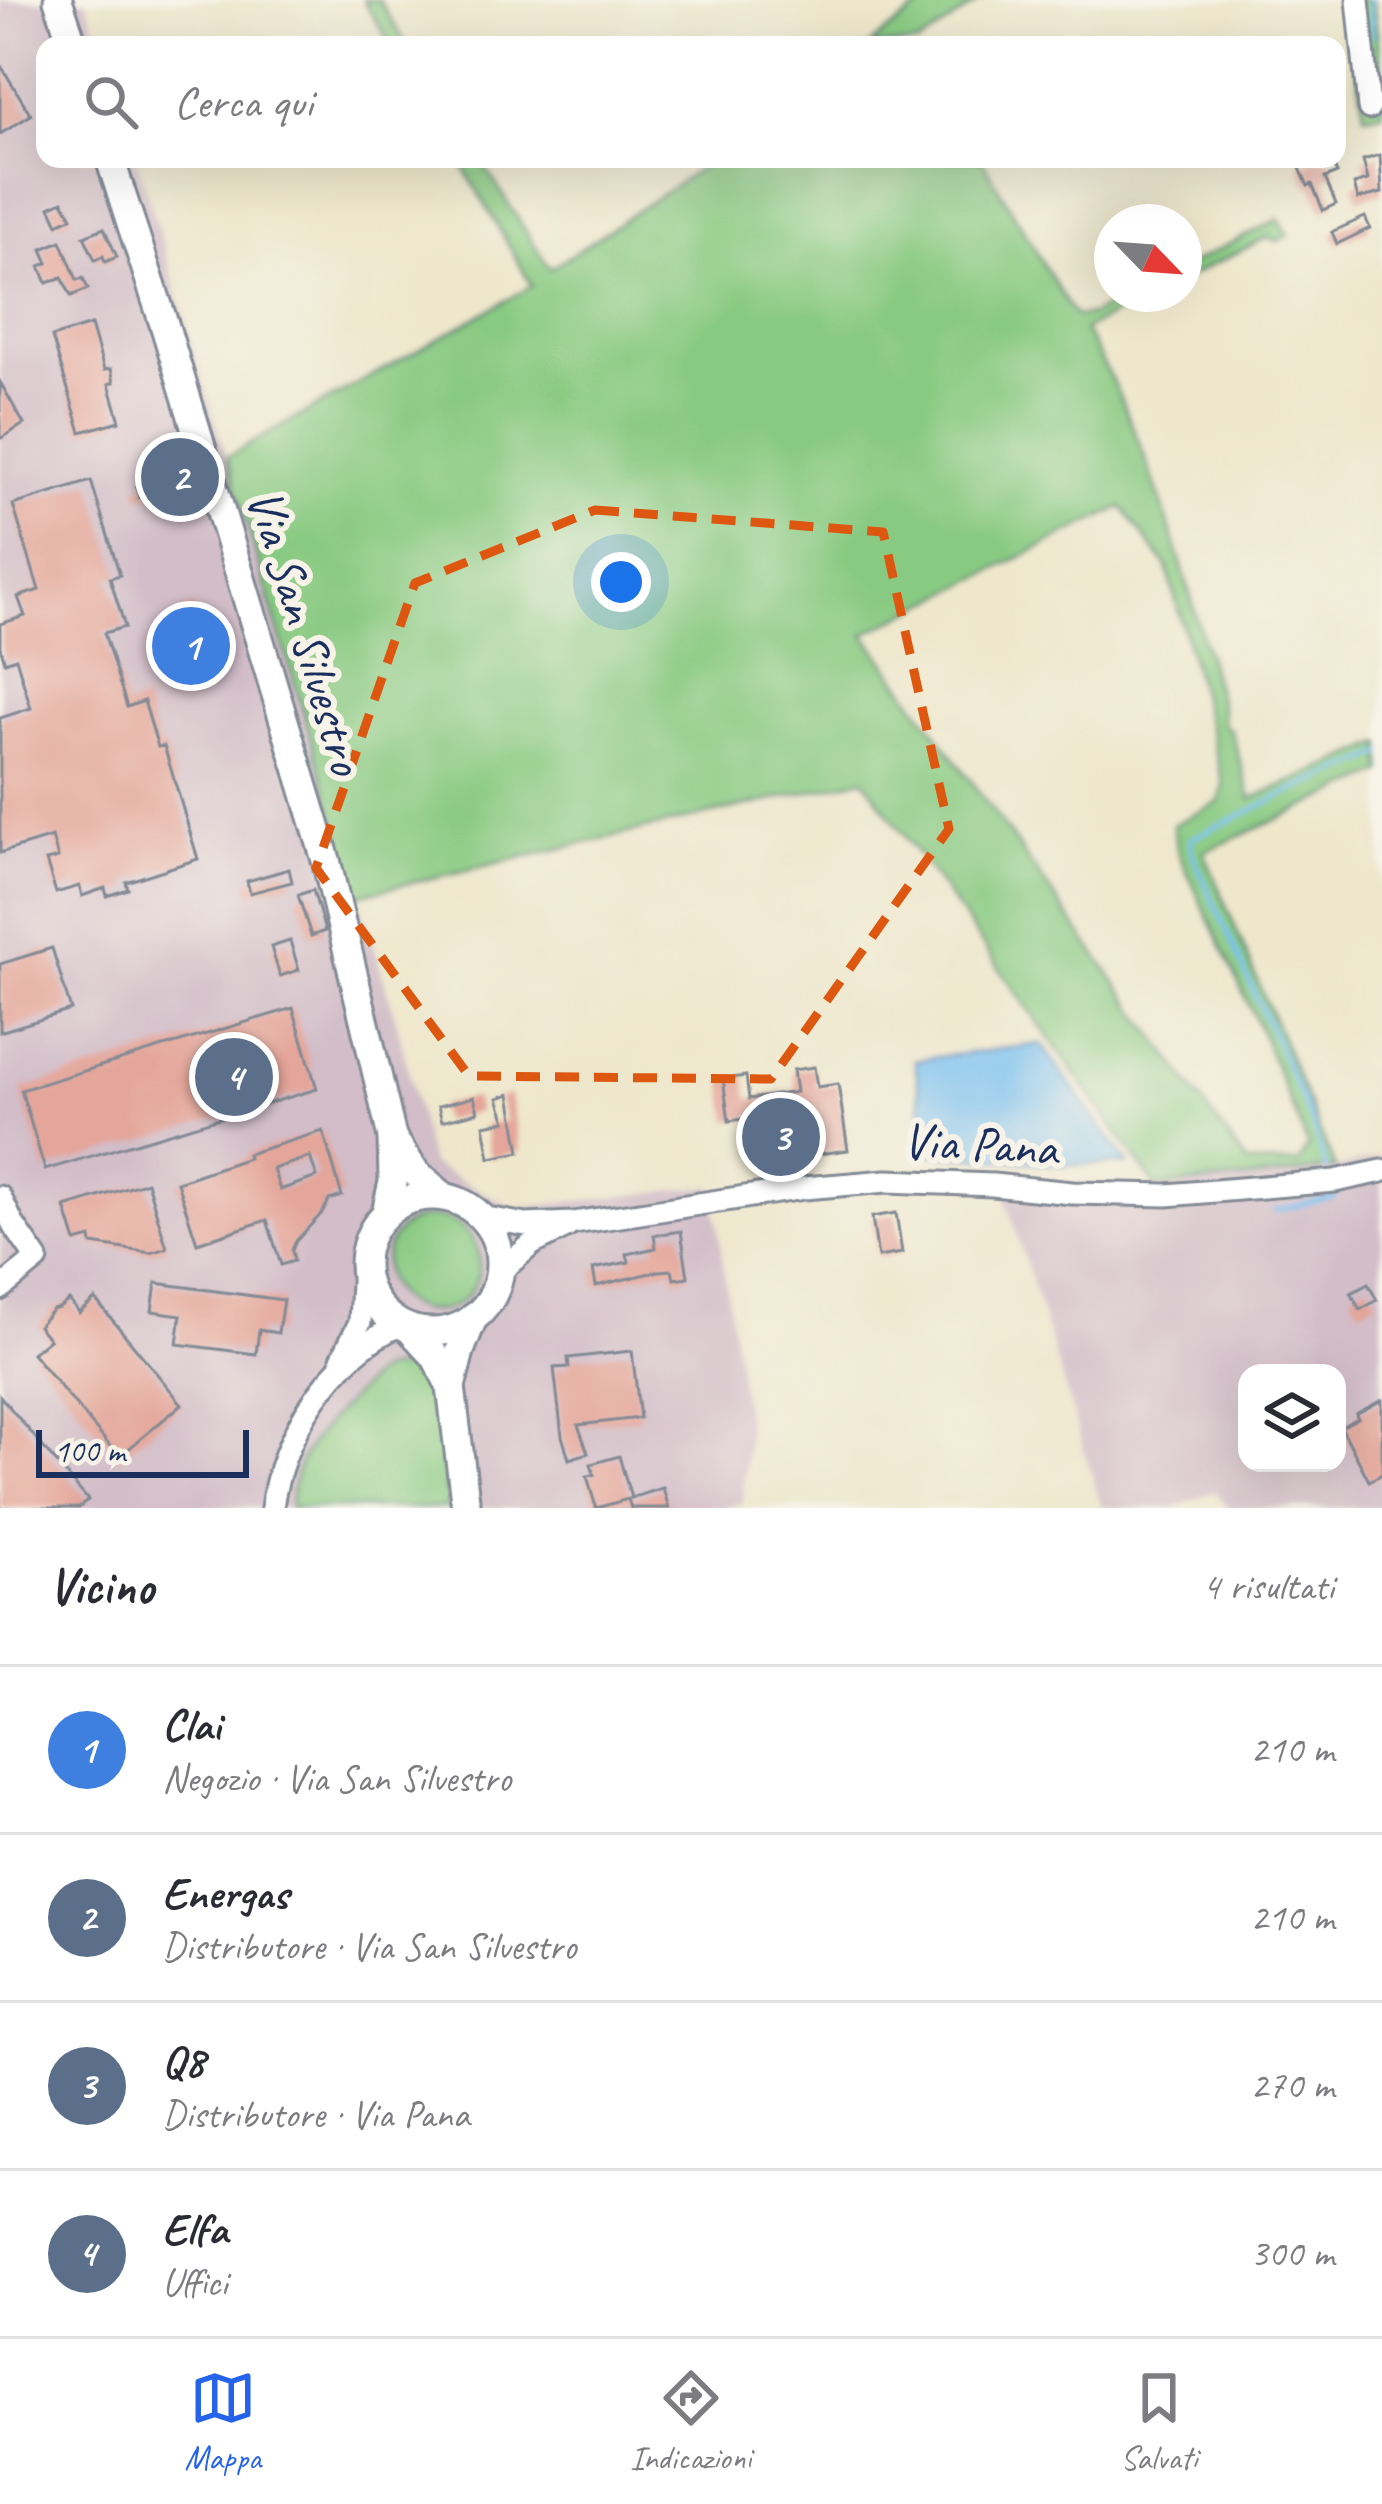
<!DOCTYPE html>
<html lang="it">
<head>
<meta charset="utf-8">
<style>
	:root { --surface:#fff; --page:#f7f7f7; --text:#2b2b33; --muted:#7c7c81; --line:#e1e1e2; --accent:#2563eb }
	body { margin:0; font-family:Caveat,sans-serif; background:var(--page); color:var(--text) }
	.controls { position:absolute; right:36px; bottom:36px; display:grid; overflow:hidden; border-radius:24px; box-shadow:0 12px 48px #0002 }
	.controls button { width:108px; height:108px; display:grid; place-items:center; padding:0; border:0; border-bottom:3px solid var(--line); background:var(--surface); color:var(--text); font:60px sans-serif }
	.compass { position:absolute; left:1094px; top:204px; width:108px; height:108px; border-radius:50%; background:var(--surface); box-shadow:0 12px 48px #0002; rotate:115deg }
	.scale { position:absolute; left:36px; bottom:30px; width:213px; box-sizing:border-box; padding-left:12px; border:6px solid #1b2f5e; border-top:0; font-size:33px; line-height:42px; white-space:nowrap; color:#1b2f5e; -webkit-text-stroke:9px #f7f3e8; paint-order:stroke }
	.you { position:absolute; left:621px; top:582px; width:42px; height:42px; margin:-30px; border:9px solid #fff; border-radius:50%; background:#1a73e8; box-shadow:0 0 0 18px #1a73e833 }
	.badge { display:grid; place-items:center; width:78px; height:78px; border-radius:50%; background:var(--accent); color:#fff; font-size:39px; font-weight:700 }
	.pin { position:absolute; translate:-50% -50%; border:6px solid #fff; box-shadow:0 3px 12px #0006 }
	.list { margin:0; padding:0; list-style:none }
	h2 { display:flex; justify-content:space-between; align-items:center; height:156px; margin:0; padding:0 48px; font-size:51px }
	h2 small { font-size:39px; font-weight:400; color:var(--muted) }
	.list li { display:grid; grid-template-columns:78px 1fr auto; gap:36px; align-items:center; box-sizing:border-box; height:168px; padding:0 48px; border-top:3px solid var(--line) }
	.list b { display:block; font-size:45px; white-space:nowrap }
	.list p { margin:0; font-size:39px; white-space:nowrap; color:var(--muted) }
	.list em { font-size:39px; font-style:normal; color:var(--muted) }
	.icon { flex:none; width:66px; height:66px; fill:none; stroke:currentColor; stroke-width:2; stroke-linecap:round; stroke-linejoin:round }
	.map { position:relative; flex:none; width:1382px; height:1508px; overflow:hidden }
	.search { position:absolute; background:var(--surface); box-shadow:0 12px 48px #0002; left:36px; right:36px; top:36px; height:132px; display:flex; align-items:center; gap:30px; box-sizing:border-box; padding:0 42px; border-radius:24px; color:var(--muted); font-size:45px }
	.sheet { height:828px; background:var(--surface) }
	nav { display:flex; justify-content:space-around; align-items:center; box-sizing:border-box; height:168px; border-top:3px solid var(--line); background:var(--surface); font-size:33px; color:var(--muted) }
	nav a { display:grid; justify-items:center; gap:6px }
	nav .on { color:var(--accent) }
	.map>svg:first-child { display:block }
	.industrial { fill:#d2bdc8; fill-rule:evenodd }
	.green { fill:#89ca82; stroke:#527c70; stroke-width:3; fill-rule:evenodd }
	.water { fill:#78c0f0; stroke:#4a78a7; stroke-width:3 }
	.lines { fill:none; stroke-linecap:round; stroke-linejoin:round }
	.stream { stroke:#78c0f0; stroke-width:4.5 }
	.building { fill:#e4a59a; fill-rule:evenodd }
	.minor-casing { stroke:#848b95; stroke-width:27 }
	.major-casing { stroke:#848b95; stroke-width:33 }
	.minor { stroke:#fff; stroke-width:21 }
	.major { stroke:#fff; stroke-width:27 }
	.marked { fill:none; stroke:#de5710; stroke-width:9; stroke-dasharray:24 15; stroke-linejoin:round }
	.labels { text-anchor:middle; stroke-width:12; stroke-linejoin:round; paint-order:stroke }
	.street-label { font-size:51px; fill:#1b2f5e; stroke:#f7f3e8 }
</style>
</head>
<body>
<div class="map">
<svg width="1382" height="1508" viewBox="0 0 1382 1508">
	<rect width="100%" height="100%" fill="#f7f3e8"/>
	<filter id="ink" filterUnits="userSpaceOnUse"><feTurbulence type="fractalNoise" baseFrequency=".00833" numOctaves="2"/><feDisplacementMap in="SourceGraphic" scale="24" xChannelSelector="R" yChannelSelector="G"/><feConvolveMatrix kernelMatrix="1 2 1 2 8 2 1 2 1" color-interpolation-filters="sRGB"/></filter>
	<filter id="wash" filterUnits="userSpaceOnUse"><feTurbulence type="fractalNoise" baseFrequency=".004" numOctaves="4" result="noise"/><feDisplacementMap in="SourceGraphic" scale="48" xChannelSelector="R" yChannelSelector="G"/><feGaussianBlur stdDeviation="2.7" result="paint"/><feColorMatrix in="noise" values="0 0 0 0 0 0 0 0 0 0 0 0 0 0 0 0 0 1.4 0 .05"/><feComposite in="paint" operator="in"/></filter>
	<g filter="url(#wash)">
		<rect width="100%" height="100%" fill="#eee7cc"/>
		<g class="industrial">
			<polygon points="0,0 86,0 101,45 45,45 45,159 137,159 397,1023 430,1164 514,1208 712,1186 747,1430 743,1502 726,1508 0,1508"/>
			<path d="M 1382,1156 L 1382,1508 L 1228,1508 L 1215,1491 L 1173,1508 L 1102,1508 L 998,1174 L 1073,1182 L 1156,1187 L 1267,1177 L 1335,1168 ZM 1247,1373 L 1337,1373 L 1337,1463 L 1247,1463 Z"/>
		</g>
		<g class="green">
			<polygon points="363,0 379,0 407,45 391,45"/>
			<polygon points="930,0 981,0 918,45 870,45"/>
			<polygon points="1347,0 1373,0 1382,71 1382,113 1364,115"/>
			<path d="M 459,159 L 480,159 L 550,269 L 714,159 L 982,159 L 1072,313 L 1077,317 L 1090,315 L 1131,294 L 1155,294 L 1084,330 C 1096,351 1109,373 1119,395 C 1165,497 1194,604 1222,711 L 1223,725 L 1231,730 L 1251,799 L 1382,743 L 1382,773 L 1204,852 L 1335,1168 L 1267,1177 L 1156,1187 L 864,779 L 358,895 L 227,457 L 532,286 ZM 1122,507 L 1167,567 L 1224,785 L 1219,802 L 1173,825 L 1178,852 L 1254,1016 L 1308,1146 L 1299,1163 L 1247,1164 L 865,634 Z"/>
			<polygon points="1279,219 1289,235 1277,241 1268,237 1184,279 1184,267"/>
			<circle cx="432" cy="1264" r="47"/>
			<path d="M 388,1369 L 407,1370 L 433,1379 L 449,1508 L 290,1508 C 291,1458 323,1425 357,1392 C 367,1382 374,1373 388,1369 Z"/>
		</g>
		<polygon class="water" points="1041,1044 1128,1164 1066,1165 927,1153 915,1060"/>
		<g class="lines">
			<g class="stream">
				<polyline points="1370,0 1372,36"/>
				<polyline points="1375,71 1382,102"/>
				<polyline points="1326,1169 1313,1125 1192,853 1190,839 1299,788 1382,754"/>
				<polyline points="1275,1211 1335,1197 1334,1194"/>
			</g>
		</g>
		<g id="blocks">
			<g class="building">
				<polygon points="0,64 31,115 0,134"/>
				<polygon points="1380,155 1382,193 1358,199 1354,184 1368,180 1363,160"/>
				<polygon points="1315,159 1331,159 1337,173 1325,178 1336,204 1323,210 1312,184 1308,186 1299,166"/>
				<polygon points="63,201 72,217 58,224 50,207"/>
				<polygon points="1365,217 1370,228 1337,244 1332,232"/>
				<polygon points="104,228 117,257 105,262 103,256 95,260 84,236"/>
				<polygon points="61,241 77,280 83,278 88,289 71,296 62,277 47,283 40,266 48,263 42,249"/>
				<polygon points="91,325 104,370 111,369 114,382 109,384 120,421 81,432 52,337"/>
				<polygon points="0,382 24,424 0,439"/>
				<polygon points="183,468 188,482 139,497 136,487"/>
				<polygon points="91,481 120,575 110,578 125,627 104,633 127,707 144,701 158,747 164,746 198,859 126,882 128,889 107,896 105,888 82,896 79,886 56,893 46,861 58,858 52,837 0,853 0,718 31,708 16,658 5,662 0,647 0,624 25,616 18,597 39,590 13,505"/>
				<polygon points="194,607 210,657 187,665 178,635 187,632 180,611"/>
				<polygon points="289,869 292,882 250,893 247,881"/>
				<polygon points="313,890 325,931 311,936 298,895"/>
				<polygon points="290,941 299,970 280,976 271,947"/>
				<polygon points="52,948 71,1010 0,1032 0,964"/>
				<polygon points="293,1008 317,1089 45,1170 21,1090"/>
				<polygon points="814,1067 817,1087 838,1084 848,1150 804,1156 797,1111 729,1121 723,1079 746,1076 749,1099 796,1092 793,1070"/>
				<polygon points="510,1094 520,1152 490,1158 484,1125 506,1121 498,1098"/>
				<polygon points="474,1097 478,1112 442,1121 438,1106"/>
				<path d="M 323,1131 L 342,1196 L 329,1200 L 323,1212 L 296,1241 L 292,1250 L 294,1261 L 281,1265 L 267,1220 L 197,1243 L 177,1182 L 248,1158 L 247,1154 ZM 310,1157 L 317,1177 L 280,1190 L 273,1169 Z"/>
				<polygon points="147,1182 167,1248 151,1253 92,1244 91,1238 76,1242 65,1207"/>
				<polygon points="896,1213 902,1253 878,1257 872,1217"/>
				<polygon points="681,1231 688,1277 674,1279 672,1270 659,1271 596,1286 593,1269 629,1262 627,1254 656,1248 654,1235"/>
				<polygon points="156,1283 283,1300 278,1333 259,1330 256,1354 177,1344 181,1315 152,1311"/>
				<polygon points="1368,1284 1377,1300 1360,1310 1351,1293"/>
				<polygon points="95,1299 182,1404 119,1457 32,1353 49,1339 38,1326 52,1310 59,1308 69,1300 79,1313"/>
				<polygon points="632,1351 640,1418 578,1425 588,1453 569,1459 562,1436 554,1368 569,1367 568,1358"/>
				<polygon points="0,1396 88,1500 79,1508 0,1508"/>
				<polygon points="1382,1400 1382,1474 1369,1481 1341,1427 1358,1418 1356,1414"/>
				<polygon points="619,1456 631,1498 663,1488 669,1508 631,1508 628,1499 596,1508 587,1476 594,1475 591,1464"/>
			</g>
		</g>
	</g>
	<g filter="url(#ink)">
		<use href="#blocks" fill-opacity="0" stroke="#848b95" stroke-width="3"/>
		<g class="lines">
			<defs>
				<g id="minor">
					<polyline points="1358,0 1369,108"/>
					<polyline points="0,1197 13,1224 37,1259 0,1289"/>
					<polyline points="481,1217 526,1225 574,1223 804,1188 887,1181 993,1185 1072,1193 1167,1195 1335,1181 1382,1171"/>
					<polyline points="500,1272 532,1244 568,1226"/>
					<polyline points="342,1359 360,1322 363,1263"/>
					<path d="M 272,1508 C 280,1438 333,1353 400,1325"/>
				</g>
				<g id="major">
					<polyline points="58,0 73,45"/>
					<polyline points="110,159 166,330 326,860 392,1137 393,1182 386,1213"/>
					<polyline points="392,1137 416,1173 443,1196"/>
					<circle cx="432" cy="1264" r="68"/>
					<polyline points="410,1329 435,1356 451,1387 466,1508"/>
					<polyline points="451,1387 460,1351 473,1318"/>
				</g>
			</defs>
			<use href="#minor" class="minor-casing"/>
			<use href="#major" class="major-casing"/>
			<use href="#minor" class="minor"/>
			<use href="#major" class="major"/>
		</g>
	</g>
	<path class="marked" d="M 595,510 L 883,532 L 949,829 L 771,1079 L 469,1076 L 316,868 L 415,583 Z"/>
	<g class="labels">
		<g class="street-label">
			<text transform="translate(307 631) rotate(73)" y="18">Via San Silvestro</text>
			<text transform="translate(980 1143) rotate(3)" y="18">Via Pana</text>
		</g>
	</g>
</svg>
<div class="controls">
<button><svg class="icon" aria-label="layers" viewBox="0 0 24 24"><path d="M12 4l9 5-9 5-9-5zM3 14l9 5 9-5"/></svg></button>
</div>
<svg class="compass" viewBox="-18 -18 36 36"><path d="M0-13l5 13h-10z" fill="#e53935"/><path d="M0 13l5-13h-10z" fill="#7c7c81"/></svg>
<div class="scale">100 m</div>
<div class="you"></div>
<div class="pin badge" style="left:191px;top:646px;background:#3f7fe0">1</div>
<div class="pin badge" style="left:180px;top:477px;background:#5c6f8a">2</div>
<div class="pin badge" style="left:781px;top:1137px;background:#5c6f8a">3</div>
<div class="pin badge" style="left:234px;top:1077px;background:#5c6f8a">4</div>
<div class="search"><svg class="icon" aria-label="search" viewBox="0 0 24 24"><circle cx="10" cy="10" r="6"/><path d="M15 15l6 6"/></svg>Cerca qui</div>
</div>
<section class="sheet">
<h2>Vicino<small>4 risultati</small></h2>
<ul class="list">
<li><span class="badge" style="background:#3f7fe0">1</span><div><b>Clai</b><p>Negozio · Via San Silvestro</p></div><em>210 m</em></li>
<li><span class="badge" style="background:#5c6f8a">2</span><div><b>Energas</b><p>Distributore · Via San Silvestro</p></div><em>210 m</em></li>
<li><span class="badge" style="background:#5c6f8a">3</span><div><b>Q8</b><p>Distributore · Via Pana</p></div><em>270 m</em></li>
<li><span class="badge" style="background:#5c6f8a">4</span><div><b>Elfa</b><p>Uffici</p></div><em>300 m</em></li>
</ul>
</section>
<nav>
<a class="on"><svg class="icon" aria-label="map" viewBox="0 0 24 24"><path d="M3 6l6-2 6 2 6-2v14l-6 2-6-2-6 2zM9 4v14M15 6v14"/></svg>Mappa</a>
<a><svg class="icon" aria-label="directions" viewBox="0 0 24 24"><path d="M12 3l9 9-9 9-9-9zM9 14v-3h6M13 9l2 2-2 2"/></svg>Indicazioni</a>
<a><svg class="icon" aria-label="saved" viewBox="0 0 24 24"><path d="M7 4h10v16l-5-4-5 4z"/></svg>Salvati</a>
</nav>
</body>
</html>
